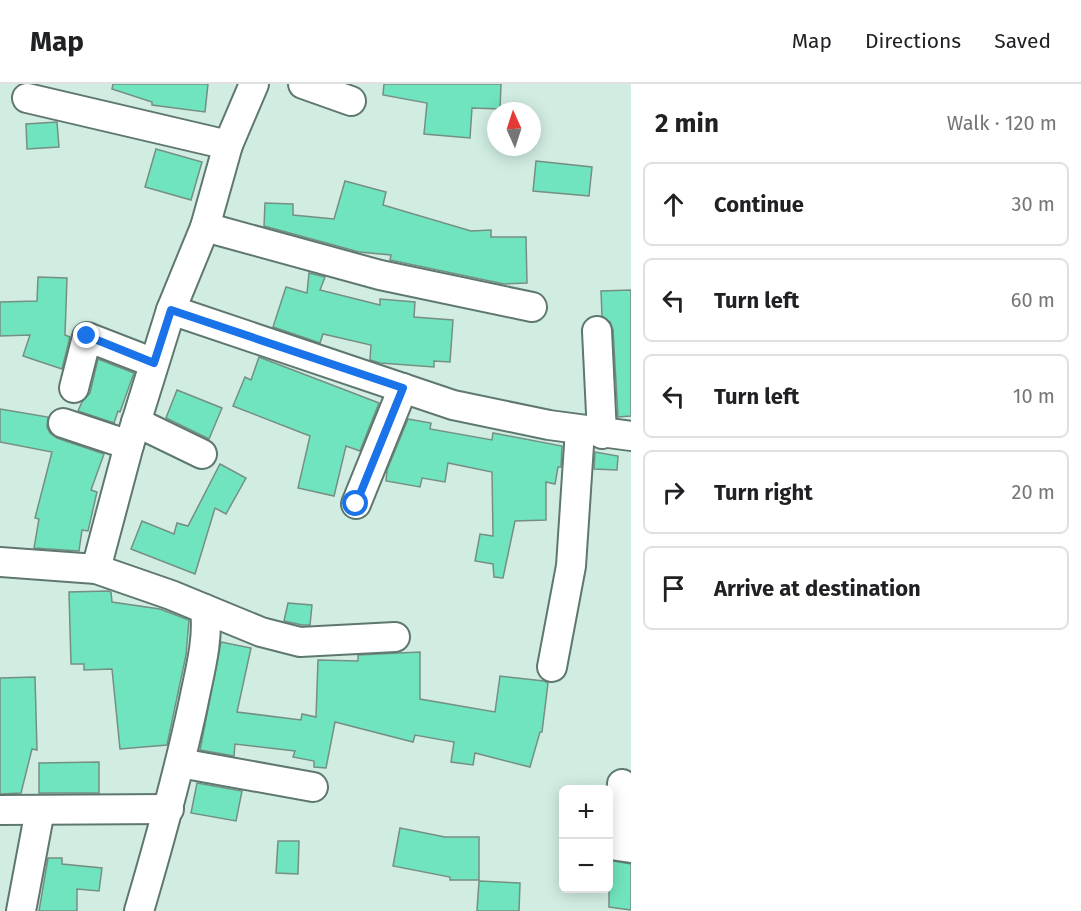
<!DOCTYPE html>
<html lang="en">
<head>
<meta charset="utf-8">
<style>
	:root { --surface:#fff; --page:#f6f6f6; --text:#202124; --muted:#757577; --line:#e0e0e0 }
	body { margin:0; font-family:"Fira Sans",sans-serif; background:var(--page); color:var(--text) }
	.controls { position:absolute; right:18px; bottom:18px; display:grid; overflow:hidden; border-radius:9px; box-shadow:0 3px 15px #0003 }
	.controls button { width:54px; height:54px; display:grid; place-items:center; padding:0; border:0; border-bottom:2px solid var(--line); background:var(--surface); color:var(--text); font:30px sans-serif }
	.compass { position:absolute; left:487px; top:18px; width:54px; height:54px; border-radius:50%; background:var(--surface); box-shadow:0 3px 15px #0003; rotate:357deg }
	.stop { position:absolute; width:18px; height:18px; margin:-14px; border:4px solid #1a73e8; border-radius:50%; background:#fff }
	.stop.end { background:#1a73e8; border-color:#fff; box-shadow:0 2px 6px #0008 }
	.list { margin:0; padding:0; list-style:none }
	h2 { display:flex; justify-content:space-between; align-items:center; height:78px; margin:0; padding:0 24px; font-size:26px }
	h2 small { font-size:20px; font-weight:400; color:var(--muted) }
	.list li { display:grid; grid-template-columns:39px 1fr auto; gap:18px; align-items:center; box-sizing:border-box; height:84px; margin:0 12px 12px; padding:0 12px; border:2px solid var(--line); border-radius:9px }
	.list b { display:block; font-size:22px; white-space:nowrap }
	.list em { font-size:20px; font-style:normal; color:var(--muted) }
	.icon { flex:none; width:33px; height:33px; fill:none; stroke:currentColor; stroke-width:2; stroke-linecap:round; stroke-linejoin:round }
	.map { position:relative; flex:none; width:631px; height:827px; overflow:hidden }
	header { display:flex; align-items:center; gap:36px; box-sizing:border-box; height:84px; padding:0 30px; background:var(--surface); border-bottom:2px solid var(--line) }
	header strong { font-size:28px }
	nav { display:flex; gap:33px; margin-inline-start:auto; font-size:21px }
	main { display:flex }
	aside { flex:1; background:var(--surface) }
	.map>svg:first-child { display:block }
	.building { fill:#70e4be; stroke:#758f84; stroke-width:1.5 }
	.lines { fill:none; stroke-linecap:round; stroke-linejoin:round }
	.street-casing { stroke:#5f786f; stroke-width:32 }
	.street { stroke:#fff; stroke-width:28 }
	.route { stroke:#1a73e8; stroke-width:8 }
</style>
</head>
<body>
<header>
<strong>Map</strong>
<nav><a>Map</a><a>Directions</a><a>Saved</a></nav>
</header>
<main>
<div class="map">
<svg width="631" height="827" viewBox="0 0 631 827">
	<rect width="100%" height="100%" fill="#d1ede2"/>
	<g class="building">
		<polygon points="113,0 208,0 205,28 152,21 152,18 112,5"/>
		<polygon points="384,0 501,0 500,25 472,24 470,54 424,50 427,19 383,11"/>
		<polygon points="57,38 59,63 27,65 26,40"/>
		<polygon points="156,65 202,78 191,116 145,103"/>
		<polygon points="536,77 592,83 589,112 533,107"/>
		<polygon points="345,97 386,108 383,121 471,147 491,146 491,153 526,153 527,199 504,200 390,176 391,171 359,168 264,142 265,119 293,120 293,131 334,135"/>
		<polygon points="309,189 325,193 320,206 380,221 380,215 415,218 414,233 453,236 450,278 434,277 434,283 380,279 370,276 371,261 323,250 320,259 273,243 286,203 307,209"/>
		<polygon points="38,193 67,194 65,251 70,253 62,285 23,272 30,251 0,252 0,218 37,217"/>
		<polygon points="631,206 631,332 618,333 613,246 610,238 602,232 601,207"/>
		<polygon points="259,273 379,319 360,367 346,362 334,412 298,404 310,352 233,322 245,293 251,296"/>
		<polygon points="98,275 134,289 120,328 118,327 114,339 78,327 82,318 90,309"/>
		<polygon points="177,306 222,324 209,355 166,334"/>
		<polygon points="0,325 48,333 47,343 50,349 57,354 104,370 91,406 97,408 88,447 82,446 79,467 34,464 39,435 35,434 52,368 0,358"/>
		<polygon points="408,335 431,339 430,345 492,356 493,349 562,362 561,383 558,383 555,400 546,398 546,436 515,437 503,494 494,493 493,480 475,477 480,450 493,452 492,388 448,379 445,398 422,394 420,403 386,397 387,386"/>
		<polygon points="595,368 618,372 617,386 594,385"/>
		<polygon points="220,380 246,394 226,430 215,424 195,490 131,465 142,437 174,450 177,439 188,442"/>
		<polygon points="108,507 111,508 112,518 160,525 189,536 186,571 167,661 120,665 112,585 84,586 84,580 71,580 69,508"/>
		<polygon points="288,519 312,521 310,541 302,541 284,537"/>
		<polygon points="221,558 251,564 237,628 301,636 302,630 316,633 318,576 358,577 358,571 420,568 420,615 495,628 500,592 544,597 548,599 542,648 540,648 530,683 475,669 473,681 451,678 454,658 415,651 413,658 335,638 326,684 314,683 314,677 293,673 295,667 235,660 234,672 200,666"/>
		<polygon points="35,593 37,666 32,665 21,709 0,710 0,594"/>
		<polygon points="99,678 99,709 39,709 39,679"/>
		<polygon points="197,699 242,707 236,737 191,729"/>
		<polygon points="400,744 445,753 479,753 479,796 450,796 450,793 393,782"/>
		<polygon points="278,757 299,757 298,790 276,789"/>
		<polygon points="48,774 62,774 62,780 102,784 99,807 77,805 77,827 39,827"/>
		<polygon points="609,776 631,780 631,826 609,823"/>
		<polygon points="479,797 520,799 519,827 477,827"/>
	</g>
	<g class="lines">
		<defs>
			<g id="street">
				<polyline points="303,0 351,17"/>
				<polyline points="27,14 228,61"/>
				<polyline points="205,143 380,191 532,223"/>
				<polyline points="171,226 453,321 549,341 631,352"/>
				<polyline points="597,247 602,350"/>
				<polyline points="74,304 87,253 154,279"/>
				<polyline points="136,338 202,370"/>
				<polyline points="63,339 129,361"/>
				<polyline points="356,420 403,304"/>
				<path d="M 0,478 L 96,485 L 171,511 L 205,525 C 209,557 199,590 193,621 C 178,691 159,759 139,827"/>
				<polyline points="96,485 129,361 171,226 205,143 228,61 254,0"/>
				<polyline points="205,525 261,548 300,558 395,553"/>
				<polyline points="552,583 571,482 580,346"/>
				<polyline points="180,679 313,703"/>
				<polyline points="622,700 617,762 631,764"/>
				<polyline points="0,726 169,725"/>
				<polyline points="21,827 40,726"/>
			</g>
		</defs>
		<use href="#street" class="street-casing"/>
		<use href="#street" class="street"/>
	</g>
	<g class="lines">
		<polyline class="route" points="87,252 154,279 171,226 403,304 356,420"/>
	</g>
</svg>
<div class="controls">
<button>+</button>
<button>−</button>
</div>
<svg class="compass" viewBox="-18 -18 36 36"><path d="M0-13l5 13h-10z" fill="#e53935"/><path d="M0 13l5-13h-10z" fill="#757577"/></svg>
<div class="stop" style="left:356px;top:420px"></div>
<div class="stop end" style="left:87px;top:252px"></div>
</div>
<aside>
<h2>2 min<small>Walk · 120 m</small></h2>
<ul class="list">
<li><svg class="icon" aria-label="ahead" viewBox="0 0 24 24"><path d="M12 20V5M6 11l6-6 6 6"/></svg><div><b>Continue</b></div><em>30 m</em></li>
<li><svg class="icon" aria-label="left" viewBox="0 0 24 24"><path d="M17 20v-9H6M10 6l-5 5 5 5"/></svg><div><b>Turn left</b></div><em>60 m</em></li>
<li><svg class="icon" aria-label="left" viewBox="0 0 24 24"><path d="M17 20v-9H6M10 6l-5 5 5 5"/></svg><div><b>Turn left</b></div><em>10 m</em></li>
<li><svg class="icon" aria-label="right" viewBox="0 0 24 24"><path d="M7 20v-9h11M14 6l5 5-5 5"/></svg><div><b>Turn right</b></div><em>20 m</em></li>
<li><svg class="icon" aria-label="arrive" viewBox="0 0 24 24"><path d="M6 21V4h12l-3 4 3 4H6"/></svg><div><b>Arrive at destination</b></div></li>
</ul>
</aside>
</main>
</body>
</html>
